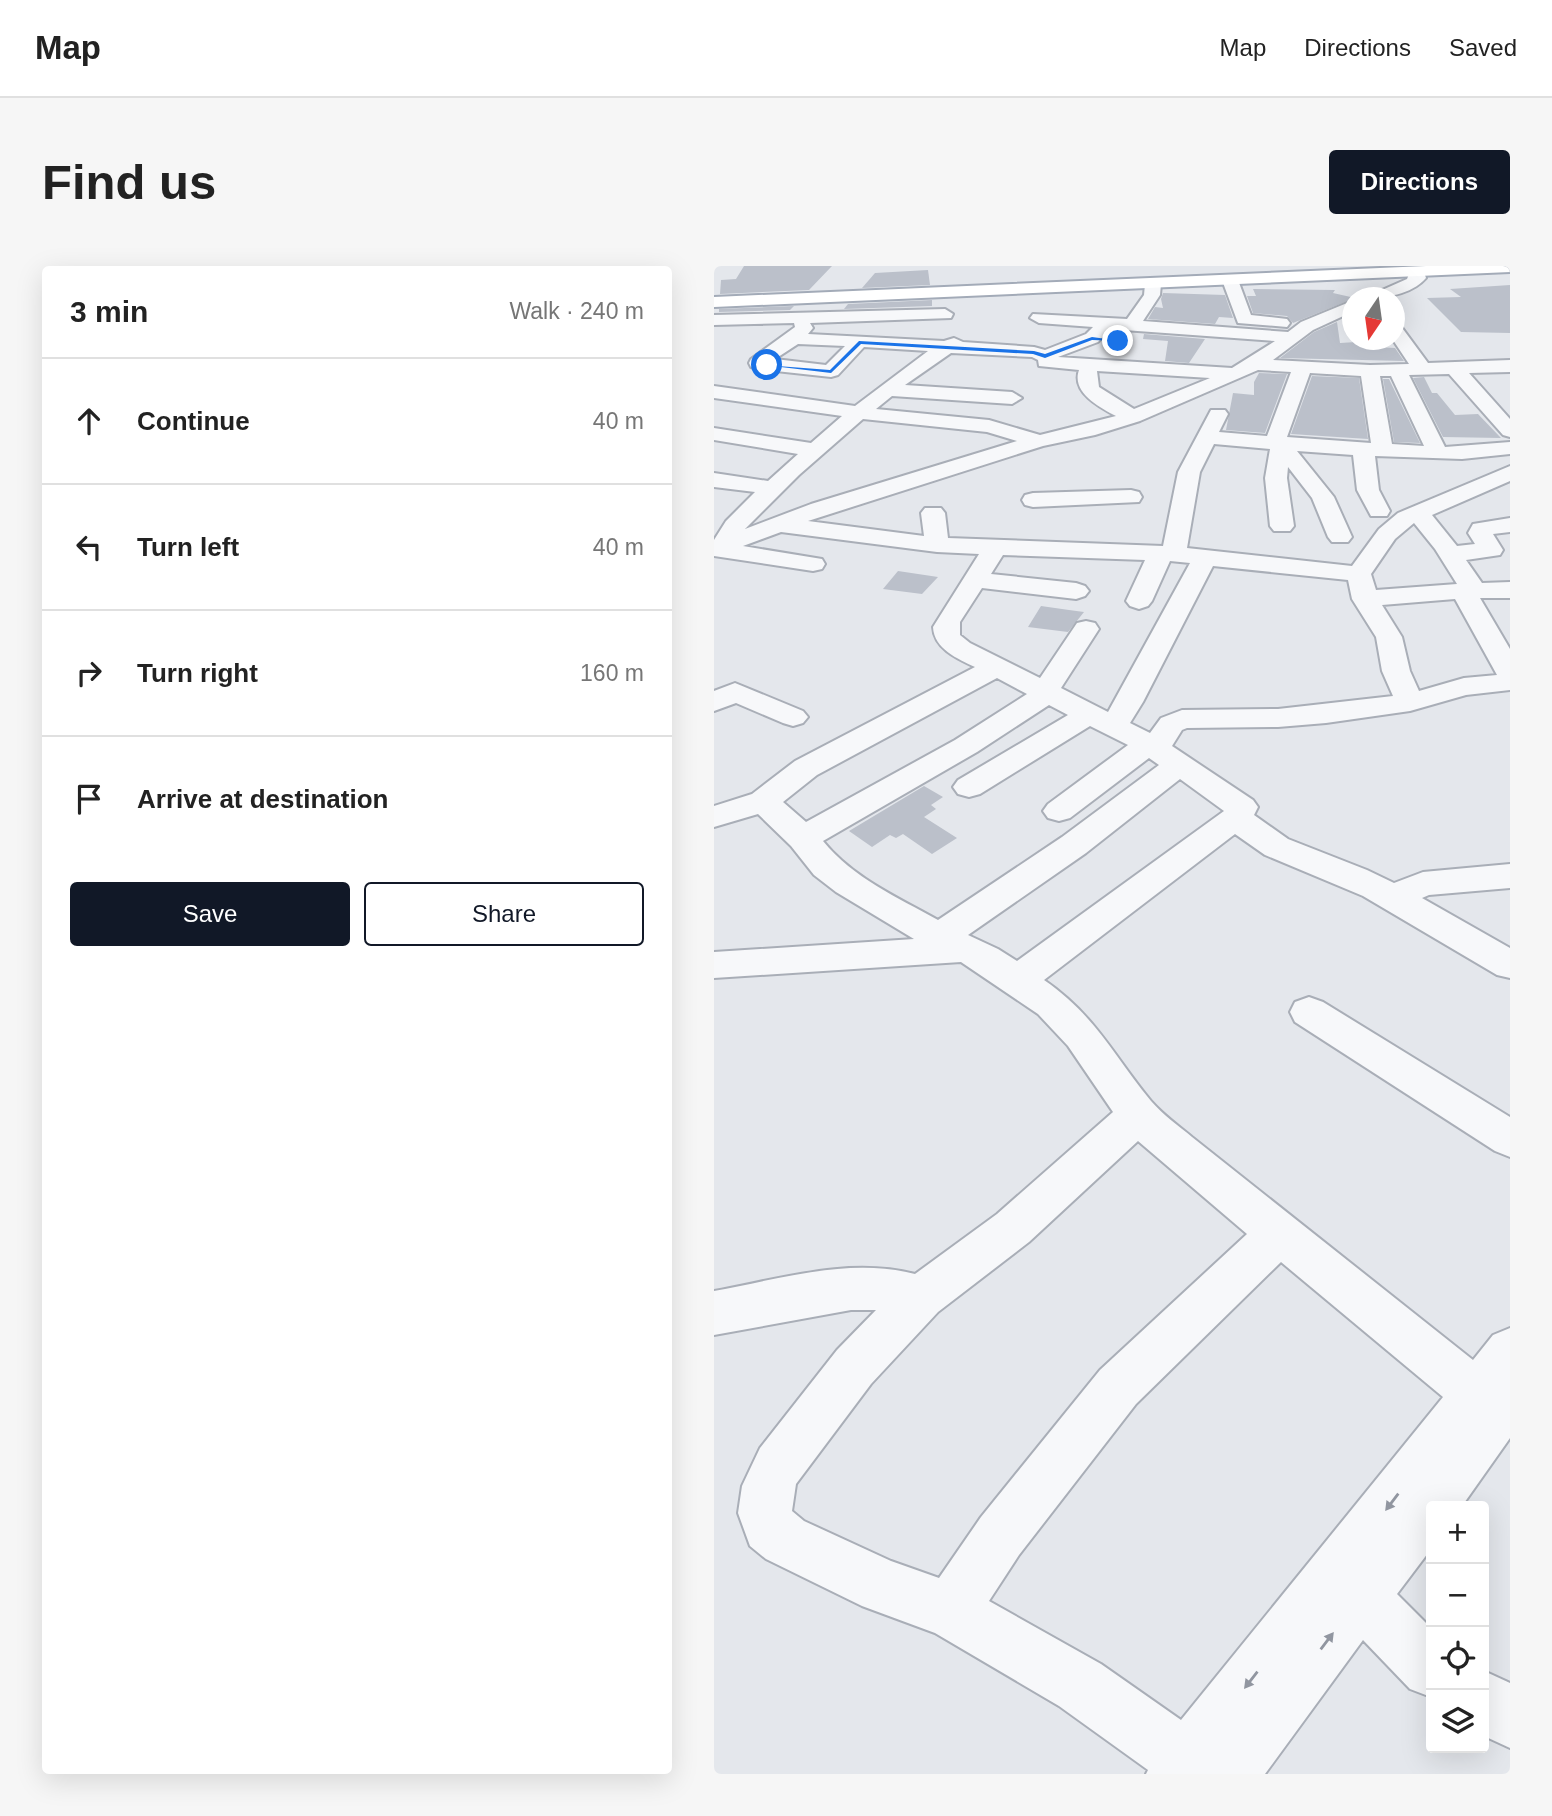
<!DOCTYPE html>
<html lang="en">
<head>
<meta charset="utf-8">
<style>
	:root { --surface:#fff; --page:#f6f6f6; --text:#222; --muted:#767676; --line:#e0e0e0; --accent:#111827 }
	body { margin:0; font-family:Helvetica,sans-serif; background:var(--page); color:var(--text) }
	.controls { position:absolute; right:21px; bottom:21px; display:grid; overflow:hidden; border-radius:7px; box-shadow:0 7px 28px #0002 }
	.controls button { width:63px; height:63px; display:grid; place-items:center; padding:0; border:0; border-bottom:2px solid var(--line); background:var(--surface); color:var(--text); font:35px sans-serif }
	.compass { position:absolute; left:628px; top:21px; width:63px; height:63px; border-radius:50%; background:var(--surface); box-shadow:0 7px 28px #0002; rotate:193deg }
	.stop { position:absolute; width:21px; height:21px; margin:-16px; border:5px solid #1a73e8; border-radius:50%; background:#fff }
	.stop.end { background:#1a73e8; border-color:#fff; box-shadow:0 2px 7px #0008 }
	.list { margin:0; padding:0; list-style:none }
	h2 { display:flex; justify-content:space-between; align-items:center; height:91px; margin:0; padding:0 28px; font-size:30px }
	h2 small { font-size:23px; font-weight:400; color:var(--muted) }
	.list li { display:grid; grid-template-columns:46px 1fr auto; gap:21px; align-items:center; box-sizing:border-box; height:126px; padding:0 28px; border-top:2px solid var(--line) }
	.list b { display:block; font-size:26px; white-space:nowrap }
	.list em { font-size:23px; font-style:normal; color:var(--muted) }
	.actions { display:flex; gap:14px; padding:21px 28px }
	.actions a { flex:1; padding:16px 0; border:2px solid var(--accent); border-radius:7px; text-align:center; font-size:24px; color:var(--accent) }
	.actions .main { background:var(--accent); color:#fff }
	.icon { flex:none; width:38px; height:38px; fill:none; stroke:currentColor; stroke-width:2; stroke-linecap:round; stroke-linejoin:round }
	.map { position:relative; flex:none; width:796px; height:1508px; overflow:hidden; border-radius:7px }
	header { display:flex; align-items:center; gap:42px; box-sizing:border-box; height:98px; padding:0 35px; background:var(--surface); border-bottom:2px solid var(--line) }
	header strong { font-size:33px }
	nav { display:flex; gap:38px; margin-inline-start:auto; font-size:24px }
	.intro { display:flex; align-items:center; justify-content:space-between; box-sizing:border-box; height:168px; padding:0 42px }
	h1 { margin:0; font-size:49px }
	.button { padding:18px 32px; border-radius:7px; background:var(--accent); color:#fff; font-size:24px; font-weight:700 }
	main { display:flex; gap:42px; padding:0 42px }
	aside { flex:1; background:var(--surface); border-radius:7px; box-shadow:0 7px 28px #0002 }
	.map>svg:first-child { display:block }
	.building { fill:#bbc0ca }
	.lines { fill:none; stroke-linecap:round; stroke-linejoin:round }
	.minor-casing { stroke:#a9aeb7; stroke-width:4 }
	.major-casing { stroke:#a3abb8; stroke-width:4 }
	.minor { fill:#f7f8fa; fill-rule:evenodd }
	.major { fill:#fff; fill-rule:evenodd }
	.oneway { fill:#9196a0 }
	.route { fill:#1a73e8 }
</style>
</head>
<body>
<header>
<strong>Map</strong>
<nav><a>Map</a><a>Directions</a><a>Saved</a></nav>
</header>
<div class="intro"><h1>Find us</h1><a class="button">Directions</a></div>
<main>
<aside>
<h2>3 min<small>Walk · 240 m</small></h2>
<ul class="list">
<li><svg class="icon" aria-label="ahead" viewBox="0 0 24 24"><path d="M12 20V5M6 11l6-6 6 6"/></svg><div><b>Continue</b></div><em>40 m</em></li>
<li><svg class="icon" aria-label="left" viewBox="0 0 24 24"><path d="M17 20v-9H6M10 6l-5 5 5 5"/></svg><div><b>Turn left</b></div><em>40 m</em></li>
<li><svg class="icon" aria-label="right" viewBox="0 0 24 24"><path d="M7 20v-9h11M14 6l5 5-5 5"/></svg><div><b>Turn right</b></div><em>160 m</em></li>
<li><svg class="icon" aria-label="arrive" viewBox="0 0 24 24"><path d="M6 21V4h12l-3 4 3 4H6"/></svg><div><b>Arrive at destination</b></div></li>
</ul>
<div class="actions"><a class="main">Save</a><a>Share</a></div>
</aside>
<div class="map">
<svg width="796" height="1508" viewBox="0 0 796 1508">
	<rect width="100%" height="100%" fill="#e4e7ec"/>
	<g class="building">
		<polygon points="30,0 118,0 95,24 6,28 7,14 22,13"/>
		<polygon points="214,4 216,19 148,22 161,7"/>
		<polygon points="796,19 796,67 747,66 713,32 747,31 736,23"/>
		<polygon points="539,23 621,24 619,27 641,32 579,57 573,50 539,47 533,30 542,30"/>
		<polygon points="449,27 511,29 519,52 505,51 501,58 434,53 441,41 449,42 447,33"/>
		<polygon points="218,34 218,40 130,43 134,38"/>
		<polygon points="80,40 76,44 5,46 5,43"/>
		<polygon points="623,56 626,77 659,75 662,81 681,82 690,95 566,92 600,66"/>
		<polygon points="430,68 491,73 475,97 451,95 454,75 429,73"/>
		<polygon points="545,107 573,108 551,167 512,164 519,127 540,129 540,116"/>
		<polygon points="598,110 645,112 654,173 577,168"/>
		<polygon points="710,111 718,127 723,127 741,149 764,148 787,172 729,171 699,112"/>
		<polygon points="669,113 675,113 706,177 680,176"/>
		<polygon points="184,305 224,311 208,328 169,323"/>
		<polygon points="327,340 355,344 370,346 354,366 314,361"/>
		<polygon points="210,520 229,531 217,539 222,543 210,551 243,572 218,588 189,568 182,572 176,569 158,581 135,565"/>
	</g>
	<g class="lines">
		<defs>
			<g id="minor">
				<path d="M 703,1 L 709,3 L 712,12 C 697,29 671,32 650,32 L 693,13 L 697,3 Z"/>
				<polygon points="516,9 524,14 537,49 573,53 576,57 573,61 524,57 508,14"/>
				<path d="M 439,13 L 447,18 L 446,29 L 429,55 L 574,66 L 587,56 L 638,35 L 638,46 L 599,64 L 559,94 L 656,99 L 695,98 L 679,74 L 680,58 L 686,59 L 714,97 L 796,94 L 796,106 L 755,107 L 796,153 L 796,171 L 789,169 L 735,108 L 695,109 L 731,181 L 796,176 L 796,188 L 748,193 L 661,190 L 665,224 L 676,245 L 673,250 L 657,250 L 643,224 L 639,189 L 583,185 L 620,231 L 638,271 L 634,276 L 618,276 L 614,271 L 598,232 L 574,201 L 573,212 L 580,260 L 576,265 L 560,265 L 556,260 L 551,212 L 556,183 L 500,178 L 486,206 L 473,282 L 638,300 L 665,263 L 684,247 L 796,200 L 796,215 L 718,249 L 743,280 L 761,278 L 754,267 L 759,258 L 796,252 L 796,266 L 779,268 L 789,284 L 786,289 L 752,294 L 768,317 L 796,316 L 796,332 L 766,332 L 796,383 L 796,424 L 752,429 L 696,445 L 612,457 L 564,461 L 473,462 L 468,464 L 458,480 L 539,534 L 544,541 L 540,549 L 574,573 L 653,604 L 680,617 L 709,606 L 796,598 L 796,622 L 715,629 L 708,632 L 796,682 L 796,712 L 783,709 L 649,630 L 551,589 L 521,568 L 330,714 C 382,750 399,789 437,835 C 449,849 465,860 478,871 L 759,1094 L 779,1069 L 796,1062 L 796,1172 L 748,1240 L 717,1240 L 717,1283 L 683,1328 L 717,1362 L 717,1431 L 696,1423 L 649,1374 L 551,1508 L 432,1508 L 434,1504 L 345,1440 L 221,1367 L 148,1340 L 52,1293 L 36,1280 L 24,1247 L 28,1220 L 46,1182 L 123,1084 L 162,1044 L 137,1044 L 0,1069 L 0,1025 C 66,1013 135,991 201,1008 L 283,948 L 399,846 L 354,780 L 324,748 L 247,696 L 0,712 L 0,686 L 200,673 L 122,626 L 100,609 L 77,580 L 44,548 L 0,561 L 0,540 L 38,528 L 81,495 L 261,401 C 244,393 220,383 219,361 L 265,288 L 223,286 L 67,266 L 29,280 L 108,293 L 111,298 L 108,303 L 99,305 L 0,290 L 0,274 L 12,255 L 41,226 L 0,221 L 0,207 L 54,215 L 84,188 L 0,174 L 0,162 L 97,177 L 128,150 L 0,132 L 0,120 L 141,140 L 214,85 L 150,81 L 124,109 L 117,111 L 44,103 L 37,101 L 35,97 L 37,93 L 81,61 L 80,57 L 0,59 L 0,49 L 231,43 L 239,48 L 237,52 L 96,57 L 99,62 L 94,68 L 230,75 L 240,72 L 249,76 L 320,81 L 331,84 L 372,68 L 379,61 L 325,57 L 316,52 L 319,48 L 413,53 L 430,29 L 431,18 ZM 396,63 L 561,75 L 518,102 L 344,91 L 384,76 ZM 84,78 L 131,80 L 112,99 L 61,93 ZM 237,87 L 318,91 L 324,94 L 325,100 L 365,104 C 357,126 385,141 402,150 L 326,169 L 275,154 L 162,143 L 178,130 L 298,138 L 308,132 L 298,126 L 191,119 ZM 544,104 L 577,106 L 553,170 L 505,166 L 514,148 L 511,144 L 497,144 L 464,206 L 449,280 L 234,272 L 231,247 L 227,242 L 211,242 L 207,247 L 210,270 L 94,255 L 329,180 L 381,169 L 426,155 ZM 383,105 L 496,112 L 420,143 L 385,121 ZM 596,107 L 647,110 L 657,177 L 573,171 ZM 666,110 L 677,110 L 710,180 L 678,178 ZM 149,153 L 273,166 L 303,175 L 97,238 L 31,263 L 85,209 ZM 700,257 L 721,283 L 743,318 L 662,324 L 657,308 L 681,273 ZM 289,289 L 431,294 L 412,335 L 416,340 L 425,343 L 434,340 L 438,335 L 456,295 L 476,297 L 394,446 L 347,422 L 385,363 L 381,357 L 372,355 L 363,357 L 326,412 L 256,377 L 246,369 L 246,356 L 268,322 L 362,333 L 371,330 L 375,325 L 371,320 L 362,317 L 277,308 ZM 499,300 L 634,314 L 638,333 L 662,371 L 668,405 L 679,430 L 564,443 L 468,444 L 447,452 L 436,467 L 416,457 L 429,436 ZM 741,333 L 783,409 L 750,412 L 705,425 L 696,405 L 688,371 L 668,339 ZM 283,412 L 313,428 L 241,474 L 92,556 L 69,536 L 103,509 ZM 335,439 L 354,449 L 244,514 L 239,521 L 244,528 L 255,531 L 266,528 L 376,460 L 414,479 L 334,538 L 329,545 L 334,552 L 345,555 L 356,552 L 435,492 L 445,499 L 348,571 L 224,654 C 183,631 139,612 109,575 L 263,486 ZM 466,513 L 510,545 L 303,695 L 284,683 L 254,669 L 372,587 ZM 424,875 L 533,968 L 386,1104 L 267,1251 L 225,1312 L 177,1295 L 90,1255 L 78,1245 L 82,1218 L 157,1118 L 224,1046 L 315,976 ZM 567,996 L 729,1131 L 467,1454 L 387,1398 L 275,1335 L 305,1289 L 422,1138 Z"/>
				<polygon points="417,224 425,226 428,231 425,236 319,241 311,239 308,234 311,229 319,227"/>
				<polygon points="21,417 89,445 94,451 89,457 79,460 69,457 22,437 0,445 0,425"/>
				<polygon points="595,731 609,736 796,851 796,891 781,885 581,756 576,746 581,736"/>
				<polygon points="770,1405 796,1417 796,1482 770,1470"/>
			</g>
			<polygon id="major" points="712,0 796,0 796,6 0,41 0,31"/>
		</defs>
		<use href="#minor" class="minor-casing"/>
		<use href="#major" class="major-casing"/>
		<use href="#minor" class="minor"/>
		<use href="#major" class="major"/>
	</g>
	<defs><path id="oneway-solid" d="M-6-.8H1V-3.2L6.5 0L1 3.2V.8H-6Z" transform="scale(1.75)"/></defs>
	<g class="oneway">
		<use href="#oneway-solid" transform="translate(678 1236) rotate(127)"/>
		<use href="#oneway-solid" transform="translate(613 1375) rotate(-53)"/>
		<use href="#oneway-solid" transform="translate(537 1414) rotate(128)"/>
	</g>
	<polygon class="route" points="378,71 407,75 378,74 331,92 319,88 147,78 117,107 50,99 116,104 145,75 320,85 331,88"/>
</svg>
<div class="controls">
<button>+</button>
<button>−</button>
<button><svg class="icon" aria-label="locate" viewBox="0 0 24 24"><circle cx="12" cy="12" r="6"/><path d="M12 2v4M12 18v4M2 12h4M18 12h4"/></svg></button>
<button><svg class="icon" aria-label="layers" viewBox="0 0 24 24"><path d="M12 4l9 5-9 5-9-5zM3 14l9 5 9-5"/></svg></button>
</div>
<svg class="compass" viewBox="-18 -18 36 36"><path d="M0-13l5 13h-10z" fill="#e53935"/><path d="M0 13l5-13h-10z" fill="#767676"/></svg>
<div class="stop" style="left:53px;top:99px"></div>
<div class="stop end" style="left:404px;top:75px"></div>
</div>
</main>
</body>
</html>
